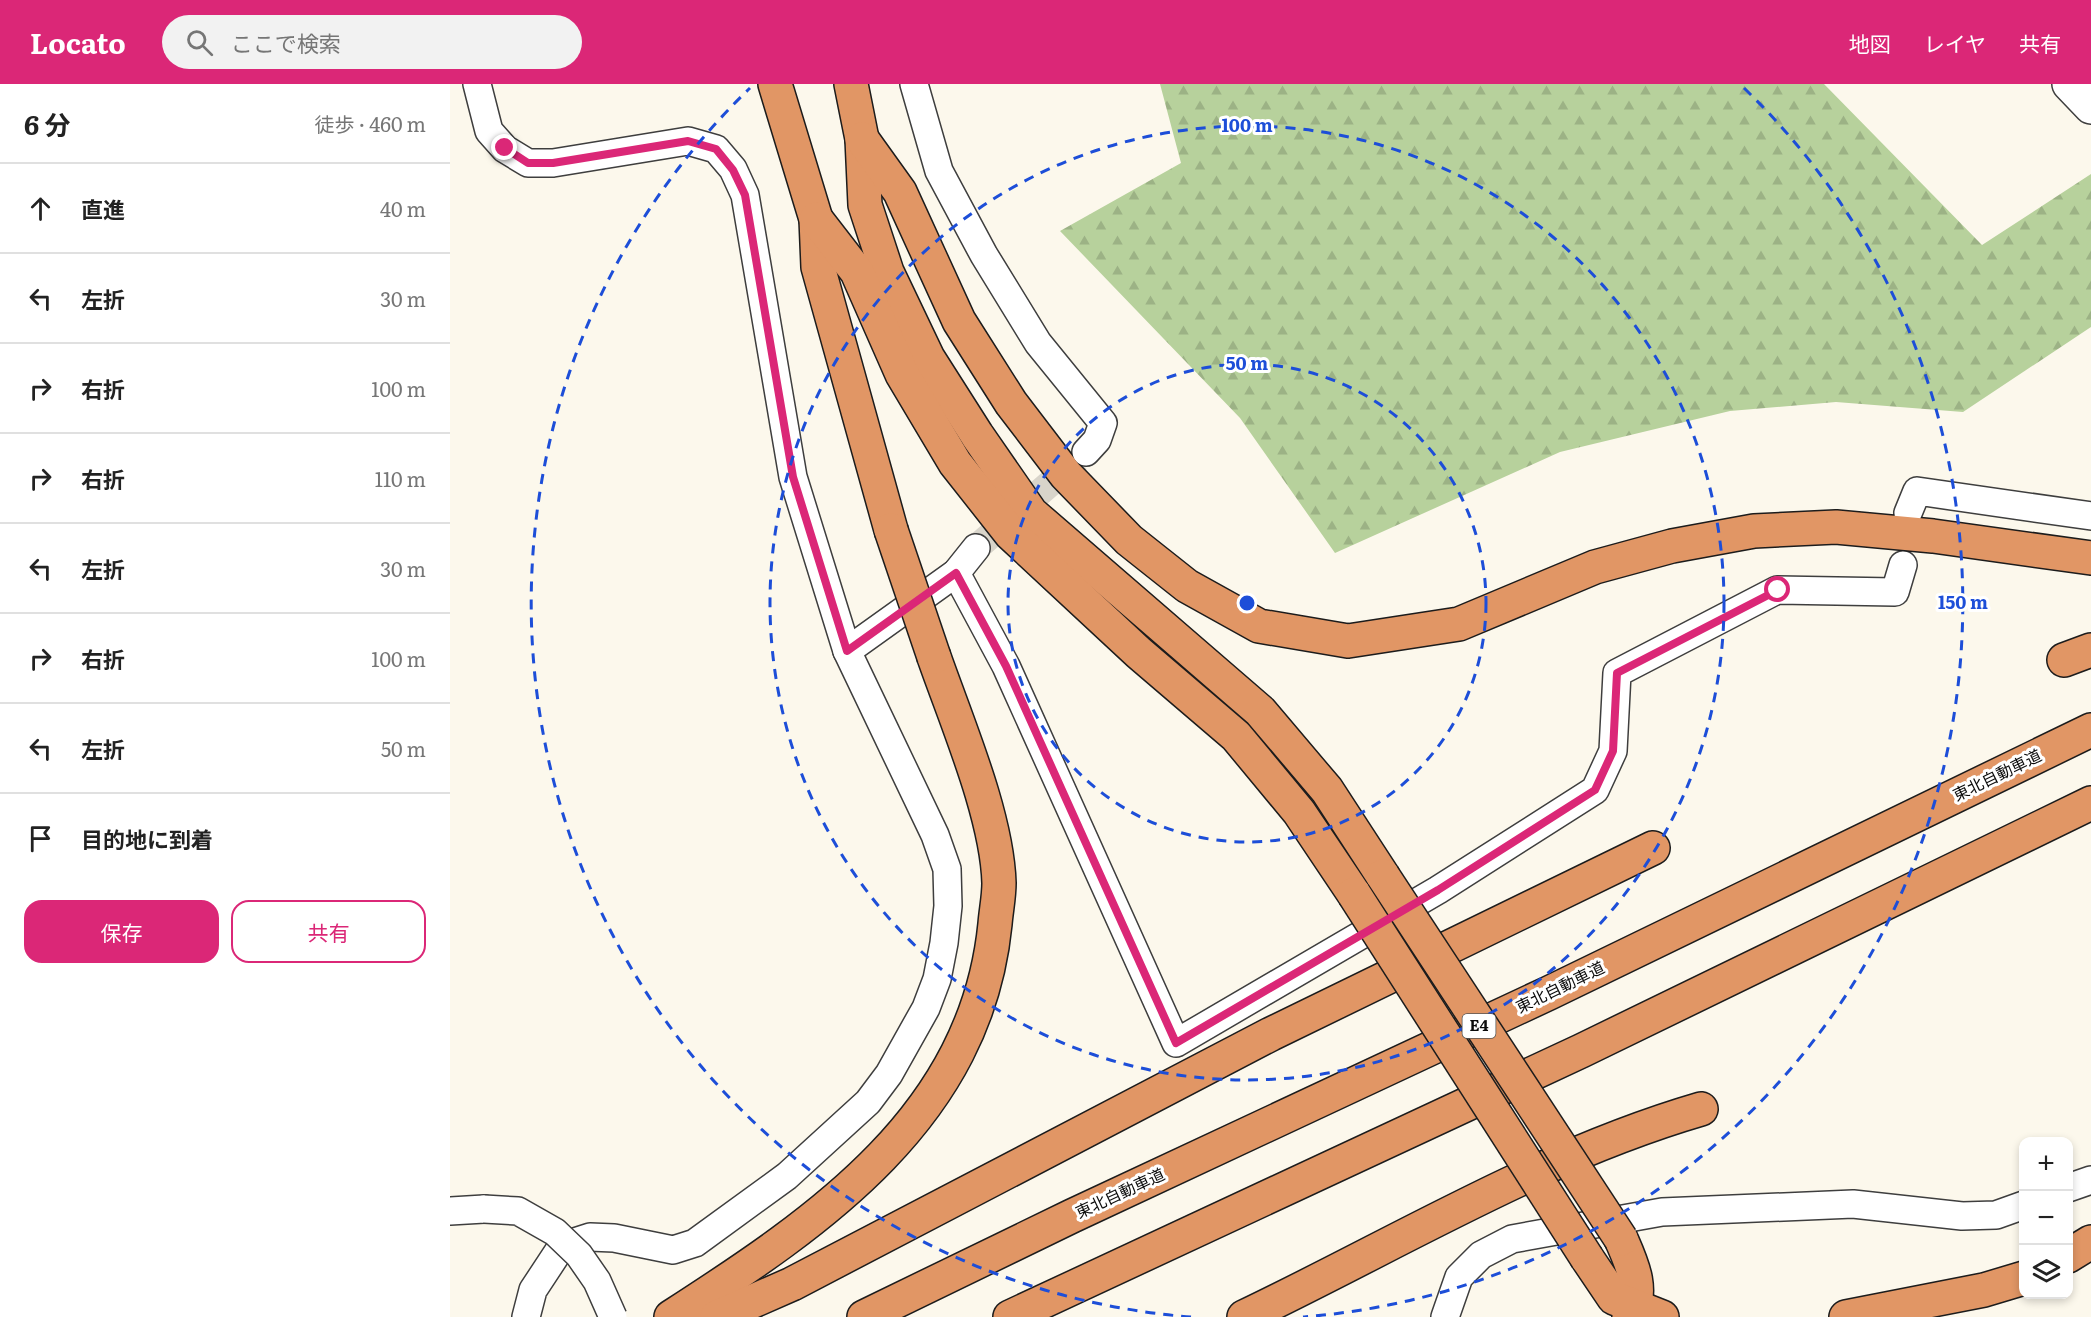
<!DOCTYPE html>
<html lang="ja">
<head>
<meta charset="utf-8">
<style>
	:root { --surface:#fff; --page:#f2f2f2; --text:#222; --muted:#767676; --line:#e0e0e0; --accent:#db2777 }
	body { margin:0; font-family:Literata,"Noto Sans JP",serif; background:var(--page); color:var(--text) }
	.controls { position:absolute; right:18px; bottom:18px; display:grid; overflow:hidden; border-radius:12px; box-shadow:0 3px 9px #0003 }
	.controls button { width:54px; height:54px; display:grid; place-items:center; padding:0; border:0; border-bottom:2px solid var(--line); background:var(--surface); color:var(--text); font:30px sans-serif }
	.stop { position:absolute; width:18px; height:18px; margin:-14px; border:4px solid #db2777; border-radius:50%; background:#fff }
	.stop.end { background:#db2777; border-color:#fff; box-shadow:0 2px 6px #0008 }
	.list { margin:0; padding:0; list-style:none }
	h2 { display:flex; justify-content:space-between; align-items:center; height:78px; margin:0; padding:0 24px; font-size:26px }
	h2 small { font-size:20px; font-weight:400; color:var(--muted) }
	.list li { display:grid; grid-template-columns:39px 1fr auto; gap:18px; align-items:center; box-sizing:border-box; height:90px; padding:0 24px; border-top:2px solid var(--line) }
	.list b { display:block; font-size:22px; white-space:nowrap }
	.list em { font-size:20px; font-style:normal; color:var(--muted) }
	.actions { display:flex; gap:12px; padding:18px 24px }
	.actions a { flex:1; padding:14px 0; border:2px solid var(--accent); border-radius:18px; text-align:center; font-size:21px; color:var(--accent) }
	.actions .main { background:var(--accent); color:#fff }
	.icon { flex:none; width:33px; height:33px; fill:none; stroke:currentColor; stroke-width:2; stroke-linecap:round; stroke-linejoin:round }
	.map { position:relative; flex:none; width:1641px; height:1233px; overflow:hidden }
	header { display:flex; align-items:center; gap:36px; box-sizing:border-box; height:84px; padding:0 30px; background:var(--accent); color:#fff }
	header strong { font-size:28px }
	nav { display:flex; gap:33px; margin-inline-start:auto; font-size:21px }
	.search { width:420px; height:54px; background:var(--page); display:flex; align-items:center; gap:15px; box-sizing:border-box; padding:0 21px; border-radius:33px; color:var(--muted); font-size:22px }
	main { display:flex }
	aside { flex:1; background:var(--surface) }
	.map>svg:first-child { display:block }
	.forest { fill:url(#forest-firs) }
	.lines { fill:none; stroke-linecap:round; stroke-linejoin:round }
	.minor-tunnel { stroke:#d8d4ca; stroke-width:27; stroke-dasharray:27 14; stroke-linecap:butt }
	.minor-casing { stroke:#3e3e3e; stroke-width:30 }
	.tertiary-casing { stroke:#3e3e3e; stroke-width:36 }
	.motorway-casing { stroke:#1c1c1c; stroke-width:36 }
	.minor { stroke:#fff; stroke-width:27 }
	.tertiary { stroke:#fff; stroke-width:33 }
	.motorway { stroke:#e19665; stroke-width:33 }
	.minor-bridge-casing { stroke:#3e3e3e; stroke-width:30; stroke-linecap:butt }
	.motorway-bridge-casing { stroke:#1c1c1c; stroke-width:36; stroke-linecap:butt }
	.minor-bridge { stroke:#fff; stroke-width:27 }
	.motorway-bridge { stroke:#e19665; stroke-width:33 }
	.route { stroke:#db2777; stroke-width:8 }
	.ring { fill:none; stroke:#1d4ed8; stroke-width:3; stroke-dasharray:10 8 }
	.labels { text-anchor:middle; stroke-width:6; stroke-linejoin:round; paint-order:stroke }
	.shield { fill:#fff; stroke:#545454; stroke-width:1.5 }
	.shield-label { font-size:15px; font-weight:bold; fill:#0b0b0b }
	.street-label { font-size:16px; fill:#0b0b0b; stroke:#fff }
	.centre { fill:#1d4ed8; stroke:#fff; stroke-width:3 }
	.ring-label { font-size:18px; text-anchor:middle; font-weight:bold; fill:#1d4ed8; stroke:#fff; stroke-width:6; stroke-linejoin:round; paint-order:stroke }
</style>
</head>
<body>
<header>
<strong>Locato</strong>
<div class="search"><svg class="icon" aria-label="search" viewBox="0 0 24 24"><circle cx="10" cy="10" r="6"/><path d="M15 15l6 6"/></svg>ここで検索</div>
<nav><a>地図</a><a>レイヤ</a><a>共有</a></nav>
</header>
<main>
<aside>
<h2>6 分<small>徒歩 · 460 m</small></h2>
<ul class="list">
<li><svg class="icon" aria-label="ahead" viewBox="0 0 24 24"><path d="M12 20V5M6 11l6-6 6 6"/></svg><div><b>直進</b></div><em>40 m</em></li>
<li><svg class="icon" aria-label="left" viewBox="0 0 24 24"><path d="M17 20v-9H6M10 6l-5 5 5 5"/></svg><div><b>左折</b></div><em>30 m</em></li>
<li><svg class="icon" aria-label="right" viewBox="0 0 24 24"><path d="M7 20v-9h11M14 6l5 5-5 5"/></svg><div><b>右折</b></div><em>100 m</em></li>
<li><svg class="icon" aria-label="right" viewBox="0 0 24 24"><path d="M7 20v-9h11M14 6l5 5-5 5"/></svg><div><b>右折</b></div><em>110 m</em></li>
<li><svg class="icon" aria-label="left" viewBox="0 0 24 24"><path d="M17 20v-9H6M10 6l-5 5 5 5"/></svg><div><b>左折</b></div><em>30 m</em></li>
<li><svg class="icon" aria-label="right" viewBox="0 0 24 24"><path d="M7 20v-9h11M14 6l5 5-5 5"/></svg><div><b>右折</b></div><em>100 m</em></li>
<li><svg class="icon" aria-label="left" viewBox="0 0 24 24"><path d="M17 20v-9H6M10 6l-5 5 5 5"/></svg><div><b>左折</b></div><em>50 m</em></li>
<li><svg class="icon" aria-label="arrive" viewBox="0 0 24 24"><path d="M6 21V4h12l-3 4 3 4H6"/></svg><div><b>目的地に到着</b></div></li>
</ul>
<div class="actions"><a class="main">保存</a><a>共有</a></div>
</aside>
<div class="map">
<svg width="1641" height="1233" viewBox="0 0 1641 1233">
	<defs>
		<pattern id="forest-firs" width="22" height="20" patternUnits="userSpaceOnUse" patternTransform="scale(1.5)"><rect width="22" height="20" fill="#b7d19c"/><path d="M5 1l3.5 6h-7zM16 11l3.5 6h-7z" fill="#9cb285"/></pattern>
	</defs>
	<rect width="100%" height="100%" fill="#fcf8ec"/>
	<polygon class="forest" points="710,0 1374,0 1532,161 1641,90 1641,243 1513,328 1386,318 1280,327 1110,368 885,469 790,334 610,147 731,79"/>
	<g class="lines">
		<polyline class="minor-tunnel" points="526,464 628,375"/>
		<defs>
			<g id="minor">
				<polyline points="27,0 39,47 55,65 78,79 103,79 238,57 266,65 283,85 295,111 343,393 397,567 485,751 497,785 498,822 494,859 487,895 476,924 439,990 418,1018 337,1092 245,1159 223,1166 164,1154 140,1153 112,1162 83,1206 76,1233"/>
				<polyline points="464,0 489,87 534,171 588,259 653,339 647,356 636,368"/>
				<polyline points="1458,429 1467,407 1641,432"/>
				<polyline points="506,489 556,582 726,959 988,806 1145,706 1163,667 1167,589 1327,506 1445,508 1453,481"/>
				<polyline points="397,567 506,489 526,464"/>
				<polyline points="1618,1104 1641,1096"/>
				<polyline points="0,1127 34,1125"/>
				<polyline points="995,1233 1009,1193 1031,1171 1062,1155 1212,1128 1403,1120 1512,1132 1546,1131 1574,1121"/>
			</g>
			<polyline id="tertiary" points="1619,0 1641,23"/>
			<g id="motorway">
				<polyline points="325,0 366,135 368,183 441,446"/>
				<polyline points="401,0 412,55 415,121 437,188 478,274 527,351 581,429 810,627 877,706 933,792"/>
				<polyline points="412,55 450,108 509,237 561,319 616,391 679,456 737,502 809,542 898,557 1009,540 1145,483 1222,462 1304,447 1386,443 1483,452 1641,474"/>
				<polyline points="366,135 407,188 452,290 505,379 561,450 689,569 786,652 849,728 904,810"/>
				<polyline points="1614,576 1641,566"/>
				<path d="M 1171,1155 C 1182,1180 1195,1207 1179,1233"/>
				<polyline points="1618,1172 1641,1158"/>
				<polyline points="1137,1174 1164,1214 1212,1233"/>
				<path d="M 221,1233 C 370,1137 526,1032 545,840 C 546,827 549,813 549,799 C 547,731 507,639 484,573"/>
				<polyline points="267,1233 342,1200 821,950 1203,764"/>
				<polyline points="414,1233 622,1132 1099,909 1641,646"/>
				<polyline points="560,1233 1131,967 1641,719"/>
				<path d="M 794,1233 C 945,1161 1090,1072 1251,1025"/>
				<polyline points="1396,1233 1534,1206 1574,1194"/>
			</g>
		</defs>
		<use href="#minor" class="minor-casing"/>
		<use href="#tertiary" class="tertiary-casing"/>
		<use href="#motorway" class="motorway-casing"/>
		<use href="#minor" class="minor"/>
		<use href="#tertiary" class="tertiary"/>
		<use href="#motorway" class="motorway"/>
		<defs>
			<polyline id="minor-bridge" points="34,1125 68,1127 105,1148 129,1171 147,1197 163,1233"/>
			<g id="motorway-bridge">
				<polyline points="441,446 484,573"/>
				<polyline points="933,792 1171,1155"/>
				<polyline points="904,810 1137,1174"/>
			</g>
		</defs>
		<use href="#minor-bridge" class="minor-bridge-casing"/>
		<use href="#motorway-bridge" class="motorway-bridge-casing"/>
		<use href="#minor-bridge" class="minor-bridge"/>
		<use href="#motorway-bridge" class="motorway-bridge"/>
	</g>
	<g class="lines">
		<polyline class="route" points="55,64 78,79 103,79 238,57 266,65 283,86 295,111 343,393 397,567 506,489 556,582 726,959 988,806 1145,706 1163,667 1167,589 1328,506"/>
	</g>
	<g class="ring">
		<circle cx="797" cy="519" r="239"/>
		<circle cx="797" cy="519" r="477"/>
		<path d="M741 1233A716 716 0 0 1 300 4M1294 4A716 716 0 0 1 853 1233"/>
	</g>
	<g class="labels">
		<rect class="shield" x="1012.5" y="930" width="33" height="24" rx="4.5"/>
		<g class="shield-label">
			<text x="1029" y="947">E4</text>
		</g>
		<g class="street-label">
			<text transform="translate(1547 691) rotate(-26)" y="6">東北自動車道</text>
			<text transform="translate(1110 903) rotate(-26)" y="6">東北自動車道</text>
			<text transform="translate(670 1109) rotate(-25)" y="6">東北自動車道</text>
		</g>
	</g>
	<circle cx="797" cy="519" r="9" class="centre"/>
	<g class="ring-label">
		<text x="797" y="48">100 m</text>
		<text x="797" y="286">50 m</text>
		<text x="1513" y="525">150 m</text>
	</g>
</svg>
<div class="controls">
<button>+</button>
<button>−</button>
<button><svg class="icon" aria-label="layers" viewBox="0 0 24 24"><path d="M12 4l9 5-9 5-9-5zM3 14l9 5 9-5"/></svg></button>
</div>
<div class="stop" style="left:1328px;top:506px"></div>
<div class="stop end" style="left:55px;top:64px"></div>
</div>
</main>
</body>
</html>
